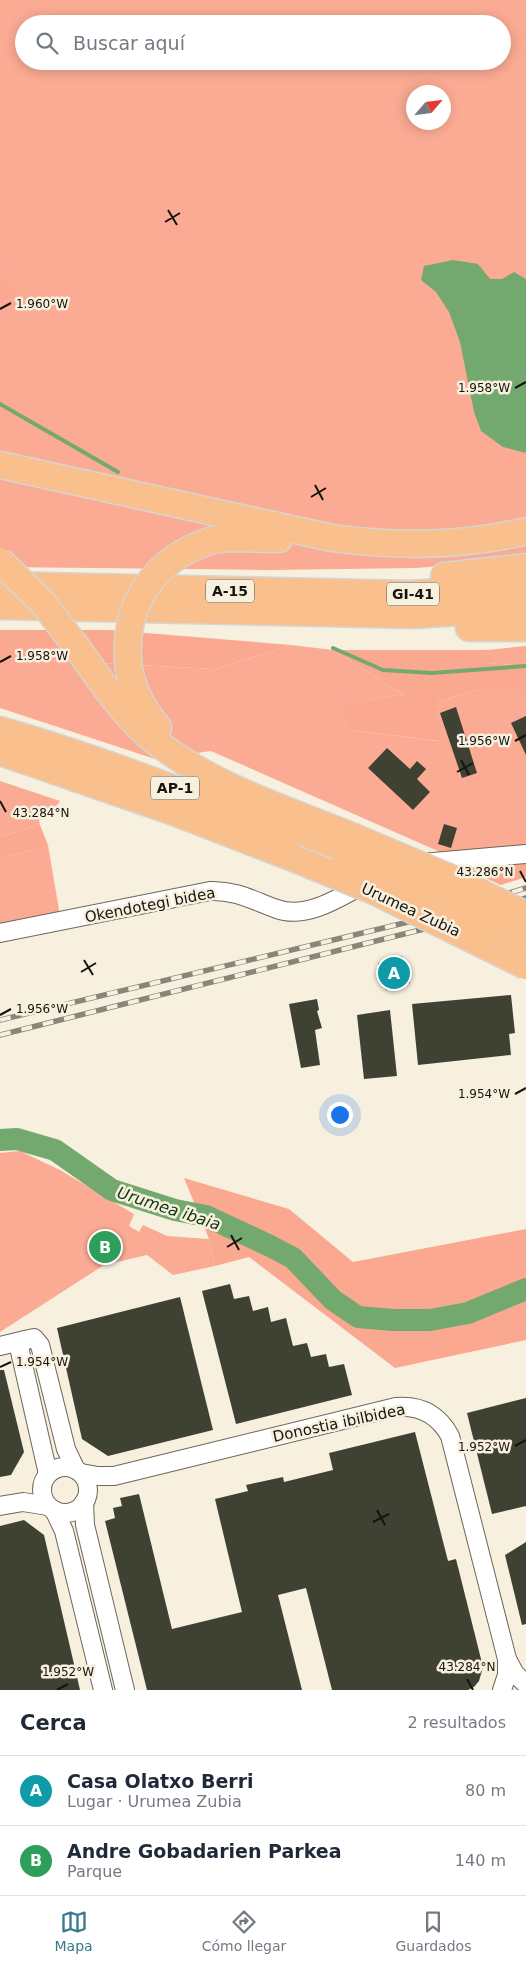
<!DOCTYPE html>
<html lang="es">
<head>
<meta charset="utf-8">
<style>
	:root { --surface:#fff; --page:#f2f2f3; --text:#1f2937; --muted:#747a83; --line:#e0e1e3; --accent:#39788d }
	body { margin:0; font-family:"DejaVu Sans",sans-serif; background:var(--page); color:var(--text) }
	.compass { position:absolute; left:406px; top:85px; width:45px; height:45px; border-radius:50%; background:var(--surface); box-shadow:0 2px 12px #0003; rotate:62deg }
	.you { position:absolute; left:339px; top:1114px; width:18px; height:18px; margin:-12px; border:4px solid #fff; border-radius:50%; background:#1a73e8; box-shadow:0 0 0 8px #1a73e833 }
	.badge { display:grid; place-items:center; width:32px; height:32px; border-radius:50%; background:var(--accent); color:#fff; font-size:16px; font-weight:700 }
	.pin { position:absolute; translate:-50% -50%; border:2px solid #fff; box-shadow:0 1px 5px #0006 }
	.list { margin:0; padding:0; list-style:none }
	h2 { display:flex; justify-content:space-between; align-items:center; height:65px; margin:0; padding:0 20px; font-size:21px }
	h2 small { font-size:16px; font-weight:400; color:var(--muted) }
	.list li { display:grid; grid-template-columns:32px 1fr auto; gap:15px; align-items:center; box-sizing:border-box; height:70px; padding:0 20px; border-top:1px solid var(--line) }
	.list b { display:block; font-size:19px; white-space:nowrap }
	.list p { margin:0; font-size:16px; white-space:nowrap; color:var(--muted) }
	.list em { font-size:16px; font-style:normal; color:var(--muted) }
	.icon { flex:none; width:28px; height:28px; fill:none; stroke:currentColor; stroke-width:2; stroke-linecap:round; stroke-linejoin:round }
	.map { position:relative; flex:none; width:526px; height:1690px; overflow:hidden }
	.search { position:absolute; background:var(--surface); box-shadow:0 2px 12px #0003; left:15px; right:15px; top:15px; height:55px; display:flex; align-items:center; gap:12px; box-sizing:border-box; padding:0 18px; border-radius:28px; color:var(--muted); font-size:19px }
	.sheet { height:205px; background:var(--surface) }
	nav { display:flex; justify-content:space-around; align-items:center; box-sizing:border-box; height:70px; border-top:1px solid var(--line); background:var(--surface); font-size:14px; color:var(--muted) }
	nav a { display:grid; justify-items:center; gap:2px }
	nav .on { color:var(--accent) }
	.map>svg:first-child { display:block }
	.green { fill:#fbaa93; fill-rule:evenodd }
	.forest { fill:#fba891 }
	.water { fill:#73a96e }
	.lines { fill:none; stroke-linecap:round; stroke-linejoin:round }
	.stream { stroke:#73a96e; stroke-width:4 }
	.river { stroke:#73a96e; stroke-width:22 }
	.building { fill:#3f4233 }
	.minor-casing { stroke:#6c6758; stroke-width:20 }
	.highway-casing { stroke:#d5d5d4; stroke-width:29 }
	.minor { stroke:#fff; stroke-width:18 }
	.highway { stroke:#f9bf8c; stroke-width:26 }
	.rail-casing { stroke:#8a857a; stroke-width:5.5 }
	.rail { stroke:#f7f0df; stroke-width:4; stroke-dasharray:11; stroke-linecap:butt }
	.highway-bridge-casing { stroke:#d5d5d4; stroke-width:29; stroke-linecap:butt }
	.highway-bridge { stroke:#f9bf8c; stroke-width:26 }
	.ticks { fill:none; stroke:#16140e; stroke-width:2 }
	.labels { text-anchor:middle; stroke-width:5; stroke-linejoin:round; paint-order:stroke }
	.shield { fill:#f7f0df; stroke:#5a564d; stroke-width:1 }
	.shield-label { font-size:14px; font-weight:bold; fill:#16140e }
	.street-label { font-size:15px; fill:#16140e; stroke:#f7f0df }
	.water-label { font-size:16px; font-style:italic; fill:#0f360d; stroke:#f7f0df }
	.ticks-label { font-size:12px; text-anchor:middle; fill:#16140e; stroke:#f7f0df; stroke-width:5; stroke-linejoin:round; paint-order:stroke }
</style>
</head>
<body>
<div class="map">
<svg width="526" height="1690" viewBox="0 0 526 1690">
	<rect width="100%" height="100%" fill="#f7f0df"/>
	<g class="green">
		<path d="M 0,0 L 526,0 L 526,559 L 416,568 L 271,570 L 0,567 L 0,305 L 15,292 L 0,270 ZM 24,24 L 502,24 L 502,61 L 24,61 ZM 414,92 L 444,92 L 444,122 L 414,122 Z"/>
		<polygon points="291,645 333,650 403,694 340,706 351,730 438,741 437,702 480,689 526,689 526,848 440,852 211,751 155,759 0,708 0,658 215,669"/>
		<polygon points="526,646 526,666 488,663 487,650"/>
		<polygon points="0,781 60,801 49,816 39,820 40,825 0,837"/>
		<polygon points="48,845 59,910 56,916 0,929 0,859"/>
		<polygon points="20,1151 60,1170 134,1214 129,1226 139,1232 143,1225 167,1236 209,1239 215,1266 173,1275 147,1255 104,1265 0,1332 0,1153"/>
	</g>
	<g class="forest">
		<polygon points="0,270 16,292 0,305"/>
		<polygon points="0,630 109,630 291,645 215,669 0,658"/>
		<polygon points="333,650 487,650 489,663 526,666 526,689 480,689 437,702 439,741 351,730 339,706 403,694"/>
		<polygon points="40,825 48,845 0,859 0,837"/>
		<polygon points="526,860 526,877 501,885 461,867"/>
		<polygon points="184,1178 289,1209 353,1262 526,1229 526,1340 395,1368 249,1257 215,1266 209,1239"/>
	</g>
	<polygon class="water" points="453,260 478,264 490,279 502,279 514,272 526,279 526,453 503,447 481,431 474,412 460,342 449,312 436,292 421,280 424,266"/>
	<g class="lines">
		<g class="stream">
			<polyline points="0,404 118,472"/>
			<polyline points="333,648 383,670 432,673 526,666"/>
		</g>
		<polyline class="river" points="0,1140 17,1139 55,1150 112,1190 175,1210 206,1216 270,1246 293,1258 333,1300 358,1317 393,1320 430,1320 468,1313 526,1289"/>
	</g>
	<g class="building">
		<polygon points="456,707 477,773 462,778 440,713"/>
		<polygon points="526,716 526,755 511,723"/>
		<polygon points="387,748 410,769 417,761 426,769 417,779 430,792 413,810 368,768"/>
		<polygon points="444,824 457,828 451,848 438,844"/>
		<polygon points="402,956 410,983 386,990 378,963"/>
		<polygon points="511,995 515,1033 509,1034 511,1055 418,1065 412,1004"/>
		<polygon points="317,999 319,1010 317,1011 322,1028 315,1030 320,1065 301,1068 289,1004"/>
		<polygon points="390,1010 397,1076 364,1079 357,1015"/>
		<polygon points="230,1284 234,1299 249,1296 253,1311 268,1307 271,1322 286,1318 293,1346 307,1343 311,1357 326,1354 329,1367 344,1364 352,1395 236,1424 202,1291"/>
		<polygon points="180,1297 213,1430 108,1456 82,1439 57,1328"/>
		<polygon points="0,1370 4,1370 24,1452 11,1475 0,1477"/>
		<polygon points="526,1398 526,1506 492,1514 467,1413"/>
		<polygon points="415,1432 448,1561 456,1559 483,1667 479,1681 474,1687 468,1690 332,1690 306,1588 278,1595 302,1690 147,1690 105,1521 115,1518 113,1508 122,1506 120,1498 139,1494 172,1629 242,1612 215,1499 248,1491 246,1485 283,1477 284,1482 333,1470 329,1453"/>
		<polygon points="24,1520 44,1535 80,1690 0,1690 0,1526"/>
		<polygon points="526,1542 526,1624 522,1625 505,1555"/>
	</g>
	<g class="lines">
		<defs>
			<g id="minor">
				<polyline points="422,863 526,854"/>
				<path d="M 0,933 L 210,891 C 236,890 254,901 277,909 C 307,920 342,896 368,882"/>
				<polyline points="0,1346 25,1340"/>
				<circle cx="65" cy="1490" r="23"/>
				<path d="M 81,1473 L 98,1476 L 114,1476 L 396,1407 C 420,1405 438,1414 450,1436 L 507,1659 L 515,1674 L 526,1684"/>
				<polyline points="48,1474 19,1347 25,1340 34,1338 40,1345 66,1449 76,1470"/>
				<polyline points="84,1502 85,1525 125,1690"/>
				<polyline points="0,1506 23,1502 48,1506"/>
				<polyline points="54,1510 64,1531 103,1690"/>
				<polyline points="502,1690 507,1675 507,1659"/>
			</g>
			<g id="highway">
				<path d="M 0,465 L 332,538 C 398,547 461,547 526,531"/>
				<polyline points="213,540 228,538 279,539"/>
				<polyline points="444,576 526,567"/>
				<polyline points="0,585 410,594 526,586"/>
				<polyline points="0,606 413,615 526,608"/>
				<polyline points="469,628 526,628"/>
				<path d="M 76,646 C 96,674 123,715 150,737 C 209,786 284,808 354,837"/>
				<path d="M 129,670 C 134,692 143,710 158,727"/>
				<path d="M 0,730 C 118,764 232,811 346,856"/>
				<polyline points="0,752 174,812 293,858"/>
			</g>
		</defs>
		<use href="#minor" class="minor-casing"/>
		<use href="#highway" class="highway-casing"/>
		<use href="#minor" class="minor"/>
		<use href="#highway" class="highway"/>
		<defs>
			<g id="rail">
				<polyline points="0,1020 429,917 526,888"/>
				<polyline points="0,1035 436,926 526,898"/>
			</g>
		</defs>
		<use href="#rail" class="rail-casing"/>
		<use href="#rail" class="rail"/>
		<defs>
			<g id="highway-bridge">
				<polyline points="0,561 42,602 76,646"/>
				<path d="M 129,670 C 121,607 152,559 213,540"/>
				<polyline points="354,837 451,878 526,915"/>
				<polyline points="346,856 440,896 526,937"/>
				<polyline points="293,858 374,891 526,966"/>
			</g>
		</defs>
		<use href="#highway-bridge" class="highway-bridge-casing"/>
		<use href="#highway-bridge" class="highway-bridge"/>
	</g>
	<path class="ticks" d="M 168,210 L 177,225M 165,222 L 180,213M 0,309 L 11,303M 515,388 L 526,382M 315,485 L 323,500M 311,497 L 326,488M 0,662 L 11,656M 515,741 L 526,735M 461,760 L 469,775M 457,772 L 473,763M 0,801 L 6,812M 520,871 L 526,882M 84,960 L 93,975M 81,972 L 96,963M 0,1015 L 11,1009M 515,1094 L 526,1088M 231,1235 L 239,1250M 227,1247 L 242,1238M 0,1367 L 11,1362M 515,1446 L 526,1440M 377,1510 L 385,1525M 373,1522 L 389,1514M 467,1679 L 473,1690M 57,1690 L 68,1684"/>
	<g class="labels">
		<g class="shield">
			<rect x="206" y="579.5" width="48" height="23" rx="4"/>
			<rect x="387" y="582.5" width="52" height="23" rx="4"/>
			<rect x="151" y="776.5" width="48" height="23" rx="4"/>
		</g>
		<g class="shield-label">
			<text x="230" y="596">A-15</text>
			<text x="413" y="599">GI-41</text>
			<text x="175" y="793">AP-1</text>
		</g>
		<g class="street-label">
			<text transform="translate(150 905) rotate(-11)" y="5">Okendotegi bidea</text>
			<text transform="translate(411 910) rotate(25)" y="5">Urumea Zubia</text>
			<text transform="translate(339 1423) rotate(-12)" y="5">Donostia ibilbidea</text>
		</g>
		<g class="water-label">
			<text transform="translate(169 1208) rotate(18)" y="6">Urumea ibaia</text>
		</g>
	</g>
	<g class="ticks-label">
		<text x="42" y="308">1.960°W</text>
		<text x="484" y="392">1.958°W</text>
		<text x="42" y="660">1.958°W</text>
		<text x="484" y="745">1.956°W</text>
		<text x="41" y="817">43.284°N</text>
		<text x="485" y="876">43.286°N</text>
		<text x="42" y="1013">1.956°W</text>
		<text x="484" y="1098">1.954°W</text>
		<text x="42" y="1366">1.954°W</text>
		<text x="484" y="1451">1.952°W</text>
		<text x="467" y="1671">43.284°N</text>
		<text x="68" y="1676">1.952°W</text>
	</g>
</svg>
<svg class="compass" viewBox="-18 -18 36 36"><path d="M0-13l5 13h-10z" fill="#e53935"/><path d="M0 13l5-13h-10z" fill="#747a83"/></svg>
<div class="you"></div>
<div class="pin badge" style="left:394px;top:973px;background:#0f9aa8">A</div>
<div class="pin badge" style="left:105px;top:1247px;background:#2e9e5b">B</div>
<div class="search"><svg class="icon" aria-label="search" viewBox="0 0 24 24"><circle cx="10" cy="10" r="6"/><path d="M15 15l6 6"/></svg>Buscar aquí</div>
</div>
<section class="sheet">
<h2>Cerca<small>2 resultados</small></h2>
<ul class="list">
<li><span class="badge" style="background:#0f9aa8">A</span><div><b>Casa Olatxo Berri</b><p>Lugar · Urumea Zubia</p></div><em>80 m</em></li>
<li><span class="badge" style="background:#2e9e5b">B</span><div><b>Andre Gobadarien Parkea</b><p>Parque</p></div><em>140 m</em></li>
</ul>
</section>
<nav>
<a class="on"><svg class="icon" aria-label="map" viewBox="0 0 24 24"><path d="M3 6l6-2 6 2 6-2v14l-6 2-6-2-6 2zM9 4v14M15 6v14"/></svg>Mapa</a>
<a><svg class="icon" aria-label="directions" viewBox="0 0 24 24"><path d="M12 3l9 9-9 9-9-9zM9 14v-3h6M13 9l2 2-2 2"/></svg>Cómo llegar</a>
<a><svg class="icon" aria-label="saved" viewBox="0 0 24 24"><path d="M7 4h10v16l-5-4-5 4z"/></svg>Guardados</a>
</nav>
</body>
</html>
